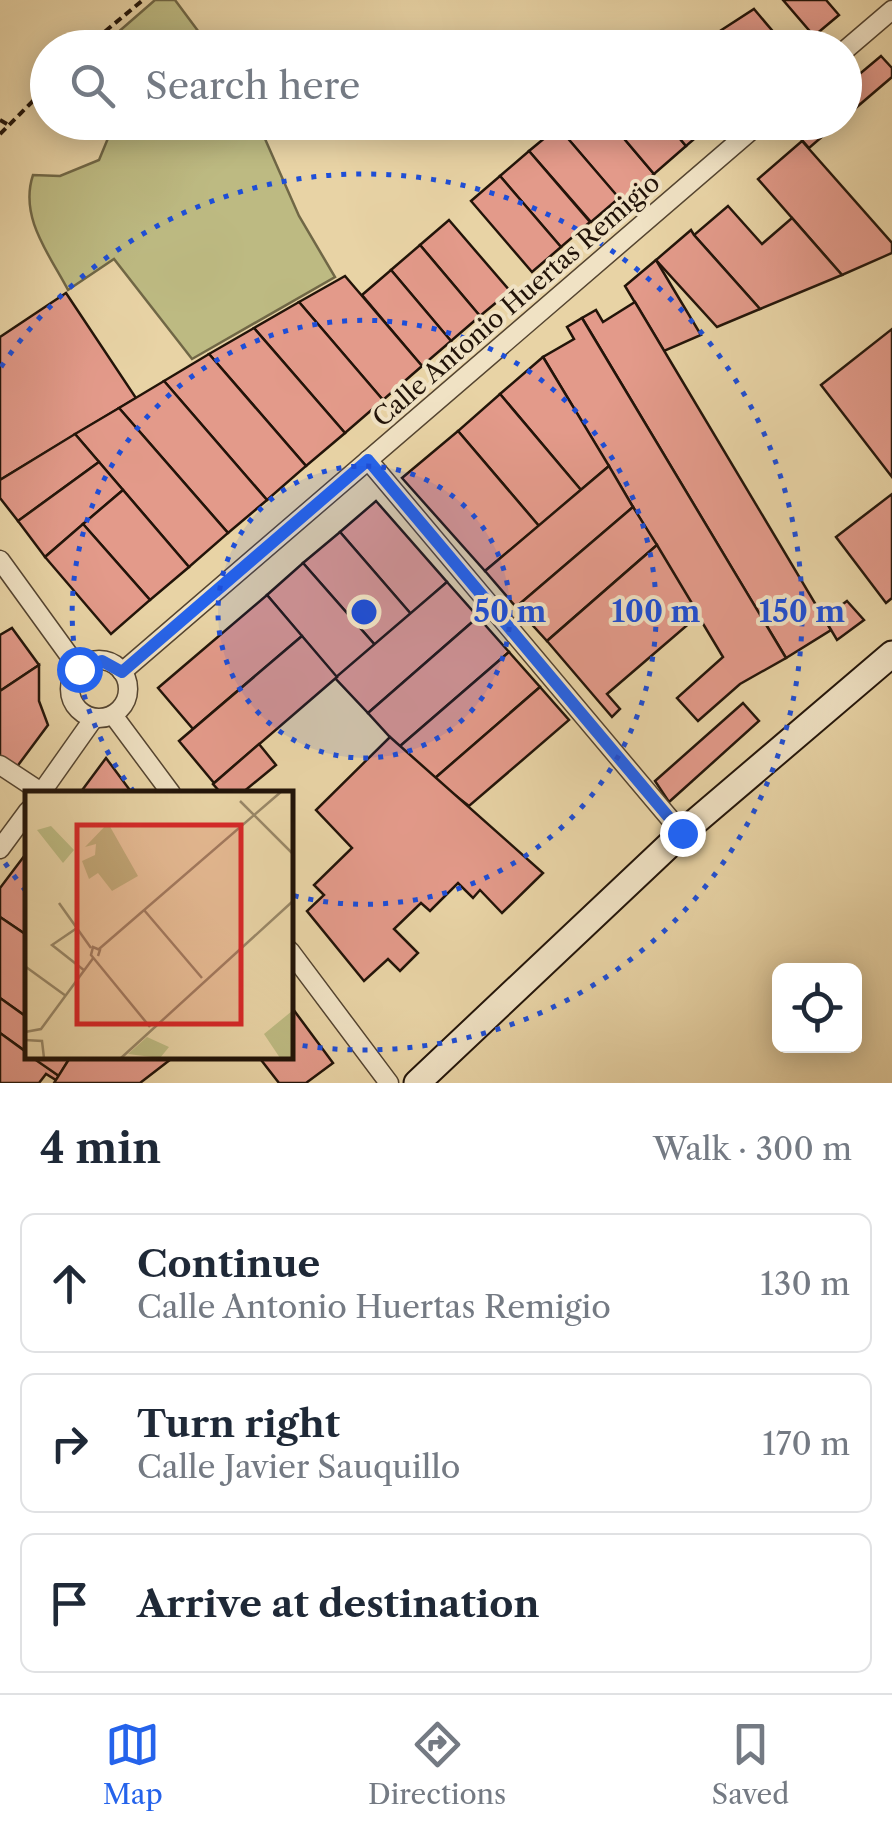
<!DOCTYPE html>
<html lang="en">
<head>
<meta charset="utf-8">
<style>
	:root { --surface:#fff; --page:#f6f6f7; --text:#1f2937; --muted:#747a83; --line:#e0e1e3; --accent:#2563eb }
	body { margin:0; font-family:"Libre Caslon Text",serif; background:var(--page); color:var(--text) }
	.controls { position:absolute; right:30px; bottom:30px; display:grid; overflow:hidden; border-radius:15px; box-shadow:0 5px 25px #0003 }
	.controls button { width:90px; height:90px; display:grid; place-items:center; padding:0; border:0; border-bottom:2px solid var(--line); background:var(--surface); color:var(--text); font:50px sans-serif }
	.stop { position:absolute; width:30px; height:30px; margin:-22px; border:8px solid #2563eb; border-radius:50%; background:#fff }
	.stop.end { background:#2563eb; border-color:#fff; box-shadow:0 2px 10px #0008 }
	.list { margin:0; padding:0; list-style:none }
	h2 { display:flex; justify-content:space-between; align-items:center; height:130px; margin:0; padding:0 40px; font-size:42px }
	h2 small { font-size:32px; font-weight:400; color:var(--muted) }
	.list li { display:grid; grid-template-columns:65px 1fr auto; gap:30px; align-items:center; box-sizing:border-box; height:140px; margin:0 20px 20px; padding:0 20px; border:2px solid var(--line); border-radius:15px }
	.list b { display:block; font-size:38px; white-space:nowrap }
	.list p { margin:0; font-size:32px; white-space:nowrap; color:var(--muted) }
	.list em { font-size:32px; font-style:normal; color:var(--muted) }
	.icon { flex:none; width:55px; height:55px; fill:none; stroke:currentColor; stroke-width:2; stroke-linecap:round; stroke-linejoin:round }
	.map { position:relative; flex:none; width:892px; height:1083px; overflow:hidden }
	.search { position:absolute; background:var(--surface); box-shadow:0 5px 25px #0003; left:30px; right:30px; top:30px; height:110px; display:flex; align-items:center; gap:25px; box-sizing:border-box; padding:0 35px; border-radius:55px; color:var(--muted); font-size:38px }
	.sheet { height:610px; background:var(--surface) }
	nav { display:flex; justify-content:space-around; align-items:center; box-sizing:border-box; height:140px; border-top:2px solid var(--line); background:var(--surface); font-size:28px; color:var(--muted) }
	nav a { display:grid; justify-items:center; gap:5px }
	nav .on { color:var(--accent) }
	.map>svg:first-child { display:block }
	.green { fill:#bdba82; stroke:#706746; stroke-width:2.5 }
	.building { fill:#e39a8a; stroke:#221409; stroke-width:2.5 }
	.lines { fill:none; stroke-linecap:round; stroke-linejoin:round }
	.street-casing { stroke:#544430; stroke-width:21 }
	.secondary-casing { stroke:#221409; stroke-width:29 }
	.path { stroke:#221409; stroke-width:4; stroke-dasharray:8 5; stroke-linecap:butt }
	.street { stroke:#f0e2c4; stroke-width:18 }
	.secondary { stroke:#f0e2c4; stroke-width:25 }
	.route { stroke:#2563eb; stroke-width:12 }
	.ring { fill:none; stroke:#1d4ed8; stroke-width:5; stroke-dasharray:5 10 }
	.labels { text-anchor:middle; stroke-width:8; stroke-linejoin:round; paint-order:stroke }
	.street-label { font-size:25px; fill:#221409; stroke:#f0e2c4 }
	.inset-road { fill:none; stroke:#998767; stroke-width:2.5 }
	.view { fill:#d62828; fill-opacity:0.15; stroke:#d62828; stroke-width:5 }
	.inset-edge { fill:none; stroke:#221409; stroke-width:5 }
	.centre { fill:#1d4ed8; stroke:#f0e2c4; stroke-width:5 }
	.ring-label { font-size:30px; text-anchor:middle; font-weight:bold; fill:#1d4ed8; stroke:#f0e2c4; stroke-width:8; stroke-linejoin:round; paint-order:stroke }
</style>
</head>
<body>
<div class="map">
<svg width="892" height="1083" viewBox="0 0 892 1083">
	<rect width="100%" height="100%" fill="#e8d3a5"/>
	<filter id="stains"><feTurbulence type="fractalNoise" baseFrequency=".002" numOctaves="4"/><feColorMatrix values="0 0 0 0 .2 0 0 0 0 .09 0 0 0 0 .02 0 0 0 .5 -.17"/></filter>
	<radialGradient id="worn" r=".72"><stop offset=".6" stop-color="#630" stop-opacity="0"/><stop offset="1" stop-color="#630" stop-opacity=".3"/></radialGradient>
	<g class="green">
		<polygon points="155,0 175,0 210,47 101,47"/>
		<path d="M 108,123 L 258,123 L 299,216 L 335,277 L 192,359 L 114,259 L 68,290 C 49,254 19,217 33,175 L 60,176 L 99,160 L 111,131 Z"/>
	</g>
	<g class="building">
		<polygon points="783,0 826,0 839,15 814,36"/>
		<polygon points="754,9 787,48 712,48 706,40"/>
		<polygon points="881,56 892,68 892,77 844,118 844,87"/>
		<polygon points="581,122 610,122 654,174 622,202 564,134"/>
		<polygon points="610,122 666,122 686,146 654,174"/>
		<polygon points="666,122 714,122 686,146"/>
		<polygon points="803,122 839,122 809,148 794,131"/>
		<polygon points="558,127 619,198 591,222 529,151"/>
		<polygon points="802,141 892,243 892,253 842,275 758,179"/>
		<polygon points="529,151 590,222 561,247 500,176"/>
		<polygon points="500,176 561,247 532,272 471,201"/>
		<polygon points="728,206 762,244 792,218 842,275 760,309 694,235"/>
		<polygon points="449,220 510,291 480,316 420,245"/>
		<polygon points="691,230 694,235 760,309 717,327 656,260"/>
		<polygon points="420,245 480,316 451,341 391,270"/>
		<polygon points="656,260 701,335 664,351 625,286"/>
		<polygon points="391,270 451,341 422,366 362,295"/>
		<polygon points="345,276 422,366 383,400 299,302"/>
		<polygon points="66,293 136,398 0,480 0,337"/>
		<polygon points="299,302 383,400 345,433 254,328"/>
		<polygon points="635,302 831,630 786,658 582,318 596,310 603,322"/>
		<polygon points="582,318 786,658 740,684 698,721 677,698 723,657 543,357 574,339 567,327"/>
		<polygon points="254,328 345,433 306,466 209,354"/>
		<polygon points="892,329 892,477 821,385"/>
		<polygon points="209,354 306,466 267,500 164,381"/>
		<polygon points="543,357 609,466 581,490 500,394"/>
		<polygon points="164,381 267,500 228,533 119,408"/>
		<polygon points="500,394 581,490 539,526 458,431"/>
		<polygon points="119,408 228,533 189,567 75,434"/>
		<polygon points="458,431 539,526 485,571 402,478"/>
		<polygon points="75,434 99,462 18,521 0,498 0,480"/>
		<polygon points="99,462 123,490 45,557 18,521"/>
		<polygon points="609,466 633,507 516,607 485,571"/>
		<polygon points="123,490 189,567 150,600 83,524"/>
		<polygon points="892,494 892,598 886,603 836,537"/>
		<polygon points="376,501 447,582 411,614 340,532"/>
		<polygon points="633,507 657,545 547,641 516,607"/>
		<polygon points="83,524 150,600 111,634 45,557"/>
		<polygon points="340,532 411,614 375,645 303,563"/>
		<polygon points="657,545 699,615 607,694 620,709 612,717 547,641"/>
		<polygon points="303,563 375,645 337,678 267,595"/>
		<polygon points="447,582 478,617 368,713 335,678"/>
		<polygon points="267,595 302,636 193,729 158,688"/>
		<polygon points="847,601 864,620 837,640 824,618"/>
		<polygon points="478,617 509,652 399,747 368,713"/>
		<polygon points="12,628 39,665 0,691 0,635"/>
		<polygon points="302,636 337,677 214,783 179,741"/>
		<polygon points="509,652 540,687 434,779 399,747"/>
		<polygon points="39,665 39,701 48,725 16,768 0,756 0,691"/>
		<polygon points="540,687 569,720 469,806 434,779"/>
		<polygon points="743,703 759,721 669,802 655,781"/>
		<polygon points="390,737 543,873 502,913 480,890 473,898 458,883 430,911 421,903 394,929 418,953 400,971 388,959 364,981 307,911 324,895 314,885 352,848 316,810"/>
		<polygon points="259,744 276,765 242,793 221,793 213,784"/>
		<polygon points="106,758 132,793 80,793"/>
		<polygon points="28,851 28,936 0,917 0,888"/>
		<polygon points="0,917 28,936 28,1018 0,998"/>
		<polygon points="0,998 28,1018 28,1053 0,1033"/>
		<polygon points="290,1005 333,1063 306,1083 279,1083 258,1056 290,1056"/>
		<polygon points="0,1033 59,1076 56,1080 46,1074 39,1083 0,1083"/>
		<polygon points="30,1056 71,1056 59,1076"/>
		<polygon points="71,1056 175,1056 140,1083 54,1083"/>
	</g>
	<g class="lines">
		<defs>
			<g id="street">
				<polyline points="844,51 892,10"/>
				<polyline points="368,460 682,833"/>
				<polyline points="0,560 79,669"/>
				<circle cx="99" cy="689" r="29"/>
				<polyline points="122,672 761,122"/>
				<polyline points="113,715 171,793"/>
				<polyline points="0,765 41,792"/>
				<polyline points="41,793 94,718"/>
				<polyline points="0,849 28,811"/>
				<polyline points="290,951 389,1083"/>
			</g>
			<polyline id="secondary" points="417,1083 682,833 892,654"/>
		</defs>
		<use href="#street" class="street-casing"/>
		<use href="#secondary" class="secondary-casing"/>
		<g class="path">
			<polyline points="85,48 143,0"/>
			<polyline points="0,120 9,125"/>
			<polyline points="0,134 48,86"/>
		</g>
		<use href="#street" class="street"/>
		<use href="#secondary" class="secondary"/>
	</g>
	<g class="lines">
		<polyline class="route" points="79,669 102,661 122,672 368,460 682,833"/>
	</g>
	<circle cx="364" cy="612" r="146" fill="#1d4ed8" fill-opacity=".12"/>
	<g class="ring">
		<circle cx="364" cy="612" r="146"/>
		<path d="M134 792A292 292 0 1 1 291 895"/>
		<path d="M26 891A438 438 0 0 1 1 857M1 367A438 438 0 1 1 292 1044"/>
	</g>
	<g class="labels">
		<g class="street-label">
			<text transform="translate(516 300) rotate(-41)" y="9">Calle Antonio Huertas Remigio</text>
		</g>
	</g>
	<g transform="translate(25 791)">
		<rect width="268" height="268" fill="#e8d3a5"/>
		<path d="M 83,32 L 113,85 L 87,100 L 73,82 L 64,88 L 57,70 L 70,64 L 71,53 L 60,56 ZM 26,35 L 49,59 L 38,72 L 12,39 ZM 267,220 L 267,267 L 255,267 L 239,243 ZM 122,246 L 144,256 L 135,267 L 103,263 Z" fill="#bdba82"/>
		<path class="inset-road" d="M 215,10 L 268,63M 34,112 L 66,157M 119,119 L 177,187M 52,137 L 27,154 L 60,180M 74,158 L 257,0M 73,165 L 75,159 L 68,156 L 66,164 L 125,236M 1,176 L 41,205M 0,241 L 16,238 L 69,166M 0,249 L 17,250 L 19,267M 96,267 L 268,110"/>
		<path class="view" d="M 52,34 L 216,34 L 216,233 L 52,233 Z"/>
		<rect width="268" height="268" class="inset-edge"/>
	</g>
	<circle cx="364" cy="612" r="15" class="centre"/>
	<g class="ring-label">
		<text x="510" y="622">50 m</text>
		<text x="656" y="622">100 m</text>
		<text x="802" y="622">150 m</text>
	</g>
	<rect width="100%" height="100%" filter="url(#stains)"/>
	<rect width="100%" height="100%" fill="url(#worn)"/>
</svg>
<div class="controls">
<button><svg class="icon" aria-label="locate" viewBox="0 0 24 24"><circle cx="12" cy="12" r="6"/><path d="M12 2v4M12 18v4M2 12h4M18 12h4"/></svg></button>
</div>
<div class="stop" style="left:79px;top:669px"></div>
<div class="stop end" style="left:682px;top:833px"></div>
<div class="search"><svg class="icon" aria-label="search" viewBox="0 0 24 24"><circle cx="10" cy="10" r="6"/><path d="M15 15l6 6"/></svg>Search here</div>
</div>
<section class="sheet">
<h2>4 min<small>Walk · 300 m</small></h2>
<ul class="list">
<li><svg class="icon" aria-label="ahead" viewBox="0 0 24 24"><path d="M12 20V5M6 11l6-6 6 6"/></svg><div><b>Continue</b><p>Calle Antonio Huertas Remigio</p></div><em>130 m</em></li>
<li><svg class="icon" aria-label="right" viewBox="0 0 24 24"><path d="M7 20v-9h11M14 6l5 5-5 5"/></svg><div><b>Turn right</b><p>Calle Javier Sauquillo</p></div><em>170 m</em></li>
<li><svg class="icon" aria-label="arrive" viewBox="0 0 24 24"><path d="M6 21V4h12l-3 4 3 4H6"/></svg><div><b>Arrive at destination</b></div></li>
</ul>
</section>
<nav>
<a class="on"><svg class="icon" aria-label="map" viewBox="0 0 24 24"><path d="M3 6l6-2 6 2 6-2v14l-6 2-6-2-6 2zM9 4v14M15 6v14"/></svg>Map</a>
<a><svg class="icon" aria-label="directions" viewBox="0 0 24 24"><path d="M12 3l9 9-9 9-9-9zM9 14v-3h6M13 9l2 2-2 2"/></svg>Directions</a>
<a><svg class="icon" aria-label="saved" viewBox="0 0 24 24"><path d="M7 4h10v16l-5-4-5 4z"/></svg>Saved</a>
</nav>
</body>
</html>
